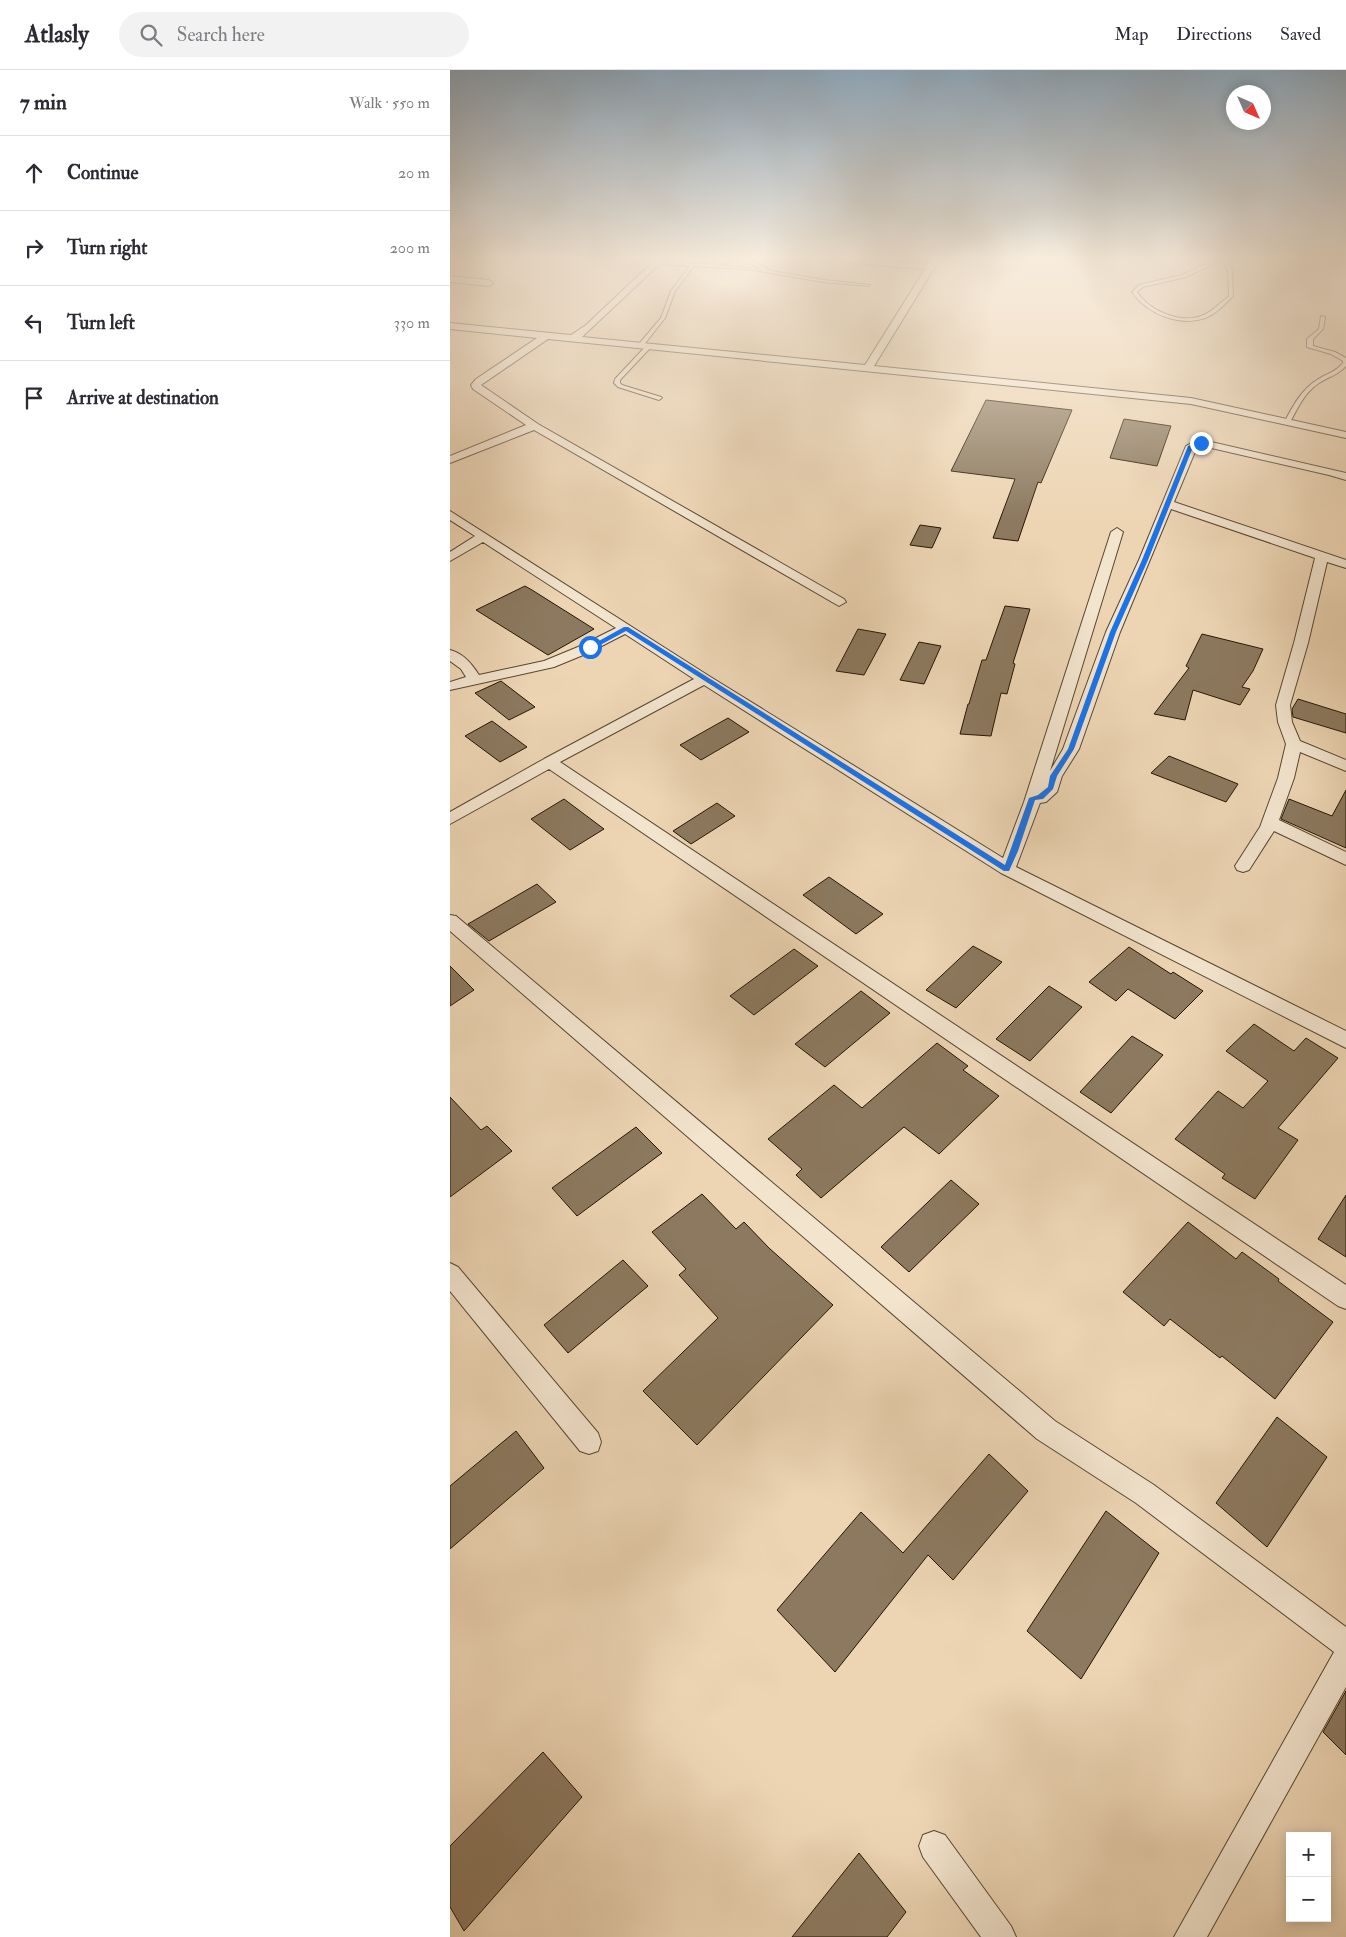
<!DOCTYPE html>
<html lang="en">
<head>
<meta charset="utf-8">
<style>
	:root { --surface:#fff; --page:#f2f2f3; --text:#2b2b33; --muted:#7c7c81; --line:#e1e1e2 }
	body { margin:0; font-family:"IM FELL Double Pica",serif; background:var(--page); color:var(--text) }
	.controls { position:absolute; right:15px; bottom:15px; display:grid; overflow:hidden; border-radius:0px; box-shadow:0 2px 12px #0003 }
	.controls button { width:45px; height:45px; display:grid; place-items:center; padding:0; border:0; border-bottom:1px solid var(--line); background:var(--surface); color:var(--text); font:25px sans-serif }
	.compass { position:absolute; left:776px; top:15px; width:45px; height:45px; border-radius:50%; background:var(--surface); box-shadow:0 2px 12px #0003; rotate:135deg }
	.stop { position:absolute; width:15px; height:15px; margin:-11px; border:4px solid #1a73e8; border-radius:50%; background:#fff }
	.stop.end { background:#1a73e8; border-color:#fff; box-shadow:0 1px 5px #0008 }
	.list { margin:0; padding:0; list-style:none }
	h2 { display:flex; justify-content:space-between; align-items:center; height:65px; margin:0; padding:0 20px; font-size:21px }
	h2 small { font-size:16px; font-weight:400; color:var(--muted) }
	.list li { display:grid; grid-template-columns:32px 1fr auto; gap:15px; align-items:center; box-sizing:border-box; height:75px; padding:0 20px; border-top:1px solid var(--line) }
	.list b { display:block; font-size:19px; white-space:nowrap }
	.list em { font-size:16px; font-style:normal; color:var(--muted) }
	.icon { flex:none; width:28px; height:28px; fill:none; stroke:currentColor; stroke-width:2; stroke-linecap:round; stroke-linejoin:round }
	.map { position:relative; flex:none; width:896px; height:1867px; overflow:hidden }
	header { display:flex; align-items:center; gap:30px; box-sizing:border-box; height:70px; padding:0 25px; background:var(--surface); border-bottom:1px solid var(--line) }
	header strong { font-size:24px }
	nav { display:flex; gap:28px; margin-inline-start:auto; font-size:18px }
	.search { width:350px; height:45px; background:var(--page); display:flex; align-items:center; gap:12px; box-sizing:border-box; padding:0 18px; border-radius:28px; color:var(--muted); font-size:19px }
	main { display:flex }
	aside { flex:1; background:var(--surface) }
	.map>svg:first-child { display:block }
	.building { fill:#8c795f; stroke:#231603 }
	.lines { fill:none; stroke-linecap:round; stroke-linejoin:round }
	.lane-casing { stroke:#56462f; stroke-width:2 }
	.street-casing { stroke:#56462f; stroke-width:2 }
	.lane { fill:#f3e4ce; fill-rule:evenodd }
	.street { fill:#f3e4ce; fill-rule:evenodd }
	.route { fill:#1a73e8 }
</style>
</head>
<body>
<header>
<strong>Atlasly</strong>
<div class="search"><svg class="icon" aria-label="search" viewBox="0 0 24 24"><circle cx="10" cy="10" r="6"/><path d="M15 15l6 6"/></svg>Search here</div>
<nav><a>Map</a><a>Directions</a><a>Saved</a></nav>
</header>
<main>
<aside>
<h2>7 min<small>Walk · 550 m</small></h2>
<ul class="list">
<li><svg class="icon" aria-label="ahead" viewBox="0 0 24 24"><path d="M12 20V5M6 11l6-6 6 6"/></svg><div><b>Continue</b></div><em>20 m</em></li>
<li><svg class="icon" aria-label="right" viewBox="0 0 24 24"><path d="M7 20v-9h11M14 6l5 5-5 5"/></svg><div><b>Turn right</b></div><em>200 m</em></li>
<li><svg class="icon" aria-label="left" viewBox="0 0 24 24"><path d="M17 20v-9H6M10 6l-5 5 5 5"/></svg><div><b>Turn left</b></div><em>330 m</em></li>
<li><svg class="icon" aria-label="arrive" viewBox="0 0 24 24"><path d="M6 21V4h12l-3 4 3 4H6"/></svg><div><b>Arrive at destination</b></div></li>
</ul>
</aside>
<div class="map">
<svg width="896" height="1867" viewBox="0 0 896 1867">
	<rect width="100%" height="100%" fill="#edd5b4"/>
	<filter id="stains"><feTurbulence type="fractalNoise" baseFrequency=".004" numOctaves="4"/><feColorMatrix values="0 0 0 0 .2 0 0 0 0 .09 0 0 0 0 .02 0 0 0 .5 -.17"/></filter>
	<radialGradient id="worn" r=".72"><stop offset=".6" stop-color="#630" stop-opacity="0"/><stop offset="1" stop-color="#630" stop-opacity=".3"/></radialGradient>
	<g class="building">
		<polygon points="536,330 622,340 591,413 588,412 568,471 543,468 565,409 501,401"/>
		<polygon points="674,349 721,356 707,396 660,388"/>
		<polygon points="470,455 491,458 482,478 460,475"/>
		<polygon points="75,516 82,520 144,559 98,585 26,540"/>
		<polygon points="555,536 580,539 563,593 565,594 557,624 551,623 541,666 510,664 518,634 519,634 532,590 536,590"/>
		<polygon points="408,559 436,564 414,605 386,601"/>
		<polygon points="752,564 813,579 803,601 792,617 800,619 790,635 743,620 735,650 704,644 739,598 736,596"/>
		<polygon points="469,572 491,576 474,614 450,610"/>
		<polygon points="51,611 85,637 59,650 25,623"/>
		<polygon points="848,629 896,644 896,663 843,647 842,639"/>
		<polygon points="278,648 299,662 251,690 230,675"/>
		<polygon points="42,651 77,677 50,692 15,666"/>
		<polygon points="719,686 788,714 776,732 701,703"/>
		<polygon points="896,720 896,778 831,749 839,729 882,746"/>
		<polygon points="114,729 154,759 120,780 81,749"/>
		<polygon points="267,733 285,746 241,774 223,761"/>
		<polygon points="379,807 433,844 406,864 353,825"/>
		<polygon points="87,814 106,832 39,871 18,854"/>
		<polygon points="523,876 552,892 506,938 476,920"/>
		<polygon points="679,877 721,904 723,902 753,921 725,949 678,919 666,931 639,912"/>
		<polygon points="344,879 368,896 304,945 280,926"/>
		<polygon points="0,896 24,920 0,936"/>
		<polygon points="599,916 632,937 580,991 546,969"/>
		<polygon points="411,921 440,943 375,997 345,974"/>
		<polygon points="804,954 844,981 856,968 888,988 828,1058 848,1070 805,1129 772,1108 775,1104 725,1069 768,1021 793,1038 818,1011 776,981"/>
		<polygon points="682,966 713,985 661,1043 630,1022"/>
		<polygon points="487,973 518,996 513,1000 549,1026 489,1084 454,1057 371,1128 346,1105 352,1099 318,1069 384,1015 412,1038"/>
		<polygon points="0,1027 31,1060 37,1056 62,1081 0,1127"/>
		<polygon points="186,1057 212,1083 127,1146 102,1118"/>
		<polygon points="501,1110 529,1134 459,1202 431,1177"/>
		<polygon points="252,1124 286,1159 294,1152 319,1178 383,1235 247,1375 193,1321 268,1248 229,1205 236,1199 202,1162"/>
		<polygon points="896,1125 896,1187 868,1169"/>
		<polygon points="738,1152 786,1189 792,1182 829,1209 828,1211 883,1252 825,1329 772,1286 770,1288 720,1249 714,1256 673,1222"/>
		<polygon points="173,1190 198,1216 118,1283 94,1255"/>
		<polygon points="827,1347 877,1387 817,1477 766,1433"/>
		<polygon points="66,1361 94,1398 0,1479 0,1416"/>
		<polygon points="539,1384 578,1421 503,1510 478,1485 385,1602 327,1540 411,1442 453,1483"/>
		<polygon points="656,1441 709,1483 631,1609 577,1561"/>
		<polygon points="896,1621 896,1685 873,1662"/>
		<polygon points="93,1682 132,1727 14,1861 0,1837 0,1776"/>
		<polygon points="409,1783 456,1842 437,1867 342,1867"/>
	</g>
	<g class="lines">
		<defs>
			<g id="lane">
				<path d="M 771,187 L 776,187 L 782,201 L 783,226 C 775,234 766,244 755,248 C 730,257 697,244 682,222 L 689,215 L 732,205 ZM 773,189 L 778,201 L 779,226 C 771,232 763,241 754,245 C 732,255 699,241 687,222 L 693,217 L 736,207 Z"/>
				<path d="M 287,188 L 302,191 L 317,198 L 317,200 L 373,210 L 420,215 L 418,216 L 373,212 L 298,199 L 244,196 L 225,221 L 215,248 L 193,276 L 189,276 L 189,274 L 211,248 L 221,221 L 240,196 L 206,194 L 204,192 L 258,194 L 274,189 ZM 287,191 L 299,193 L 312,199 L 265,195 Z"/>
				<path d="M 871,246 L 875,247 L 873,259 L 863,269 L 863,276 L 885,282 L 896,288 L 896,296 C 888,305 878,307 869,313 C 854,323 848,338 840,352 L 836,352 L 835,351 C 843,336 851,320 867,310 C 876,304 886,302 893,293 L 893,291 L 881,284 L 857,277 L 857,269 L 869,259 Z"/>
				<polygon points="197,275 202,276 170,310 170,313 172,315 211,327 212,328 209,330 168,317 164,313 165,309"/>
			</g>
			<g id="street">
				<polygon points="208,187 217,187 132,267 415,295 475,199 402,193 399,192 399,188 478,194 483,187 491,187 424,296 741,328 896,362 896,368 741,334 98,269 31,315 88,354 394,529 396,532 389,536 84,360 0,393 0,386 76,355 23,319 21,315 26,309 87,268 0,259 0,253 121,265 136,255"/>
				<polygon points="0,206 39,210 43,213 39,216 0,212"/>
				<path d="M 746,371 L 757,371 L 896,403 L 896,410 L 879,405 L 757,377 L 747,377 L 724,432 L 896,490 L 896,498 L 877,492 L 858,573 L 840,635 L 842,652 L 850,671 L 896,690 L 896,701 L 850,682 L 844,708 L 829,750 L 896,782 L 896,795 L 824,761 L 799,800 L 793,802 L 787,800 L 785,796 L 810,757 L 828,708 L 836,674 L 828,652 L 826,635 L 844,573 L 865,488 L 721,439 L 670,562 L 629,679 L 612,706 L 607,722 L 596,732 L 590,733 L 566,797 L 896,961 L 896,978 L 551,803 L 254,615 L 110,692 L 896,1215 L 896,1239 L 888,1236 L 99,699 L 0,754 L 0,742 L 94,689 L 244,609 L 175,564 L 138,583 L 104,597 L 0,620 L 0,612 L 16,607 L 11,599 L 0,591 L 0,580 C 13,583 22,594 29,605 L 94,591 L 128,577 L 166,558 L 33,472 L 0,491 L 0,482 L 25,466 L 0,450 L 0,441 L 259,606 L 553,788 L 574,732 L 661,462 L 667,458 L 673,462 L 600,701 L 613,679 L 656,562 L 689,490 L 736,376 Z"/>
				<polygon points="0,845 6,846 605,1351 704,1415 896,1557 896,1617 757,1867 724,1867 884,1582 686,1433 587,1369 0,861"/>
				<polygon points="0,1193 8,1197 148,1363 151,1372 148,1381 139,1384 130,1381 0,1221"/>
				<polygon points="484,1761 495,1765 561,1856 566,1867 531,1867 473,1787 469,1776 473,1765"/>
			</g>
		</defs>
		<use href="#lane" class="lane-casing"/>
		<use href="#street" class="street-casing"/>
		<use href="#lane" class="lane"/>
		<use href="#street" class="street"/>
	</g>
	<linearGradient id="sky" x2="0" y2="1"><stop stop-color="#8ea7bb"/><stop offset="0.42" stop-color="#f7ecdd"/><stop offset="1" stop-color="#f7ecdd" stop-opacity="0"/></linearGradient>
	<rect width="896" height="448" fill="url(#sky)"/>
	<polygon class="route" points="751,372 753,374 743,377 698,490 666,562 624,679 607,706 603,719 593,729 585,730 568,781 559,801 554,801 176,561 143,579 138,577 174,557 178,557 555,795 579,728 588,725 598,717 600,706 618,679 660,562 692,490 738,376"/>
	<rect width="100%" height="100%" filter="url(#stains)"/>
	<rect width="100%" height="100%" fill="url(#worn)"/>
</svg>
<div class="controls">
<button>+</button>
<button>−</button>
</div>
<svg class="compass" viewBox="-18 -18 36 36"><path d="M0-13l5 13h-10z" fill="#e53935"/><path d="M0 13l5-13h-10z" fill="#7c7c81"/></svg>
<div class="stop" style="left:140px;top:577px"></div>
<div class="stop end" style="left:751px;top:373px"></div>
</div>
</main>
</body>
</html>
